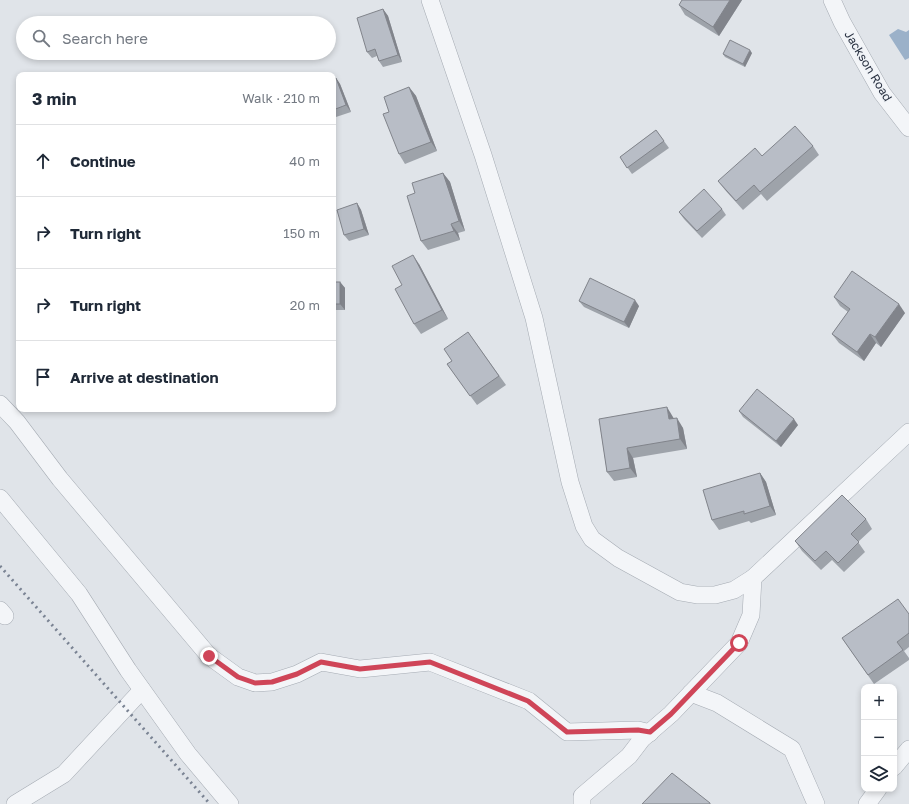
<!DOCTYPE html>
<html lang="en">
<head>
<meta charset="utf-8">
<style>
	:root { --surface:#fff; --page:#f2f2f3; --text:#1f2937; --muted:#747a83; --line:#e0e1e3 }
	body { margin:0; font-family:"Golos Text",sans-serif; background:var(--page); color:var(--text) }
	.controls { position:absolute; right:12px; bottom:12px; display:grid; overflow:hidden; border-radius:8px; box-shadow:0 2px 6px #0003 }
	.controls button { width:36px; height:36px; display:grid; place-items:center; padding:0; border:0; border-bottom:1px solid var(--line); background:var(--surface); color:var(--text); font:20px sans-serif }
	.stop { position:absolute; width:12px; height:12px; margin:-9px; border:3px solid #cf4558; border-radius:50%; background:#fff }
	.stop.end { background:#cf4558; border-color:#fff; box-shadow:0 1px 4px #0008 }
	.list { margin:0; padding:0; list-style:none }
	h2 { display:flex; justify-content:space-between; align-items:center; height:52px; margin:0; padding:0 16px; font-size:17px }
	h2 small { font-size:13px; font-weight:400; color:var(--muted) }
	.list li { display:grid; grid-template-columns:26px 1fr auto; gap:12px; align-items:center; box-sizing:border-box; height:72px; padding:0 16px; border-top:1px solid var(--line) }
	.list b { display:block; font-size:15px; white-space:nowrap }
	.list em { font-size:13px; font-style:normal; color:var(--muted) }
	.icon { flex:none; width:22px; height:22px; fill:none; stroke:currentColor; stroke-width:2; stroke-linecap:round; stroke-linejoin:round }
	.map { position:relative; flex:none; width:909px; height:804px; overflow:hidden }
	.search { position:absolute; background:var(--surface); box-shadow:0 2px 6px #0003; left:16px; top:16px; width:320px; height:44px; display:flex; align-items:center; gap:10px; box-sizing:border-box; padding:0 14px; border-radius:22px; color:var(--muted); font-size:15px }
	.panel { position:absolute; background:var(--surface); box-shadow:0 2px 6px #0003; left:16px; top:72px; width:320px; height:340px; border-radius:8px }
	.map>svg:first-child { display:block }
	.water { fill:#9bb1c9 }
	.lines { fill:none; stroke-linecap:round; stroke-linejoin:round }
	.street-casing { stroke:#a5abb3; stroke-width:18 }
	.street { stroke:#f3f5f8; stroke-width:17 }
	.rail { stroke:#7a8393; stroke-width:3; stroke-dasharray:2 4; stroke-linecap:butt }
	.wall { fill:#9ea3aa }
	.shaded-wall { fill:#81848b }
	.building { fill:#b8bdc6; stroke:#81848b }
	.route { stroke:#cf4558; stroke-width:5 }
	.labels { text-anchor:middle; stroke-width:3; stroke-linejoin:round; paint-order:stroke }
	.street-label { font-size:12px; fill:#293141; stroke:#f0f3f7 }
</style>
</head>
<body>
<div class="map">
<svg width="909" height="804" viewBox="0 0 909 804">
	<rect width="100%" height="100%" fill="#e0e4e9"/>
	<polygon class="water" points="898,29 906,32 909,30 909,58 905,60 889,35"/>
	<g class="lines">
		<defs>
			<g id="street">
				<polyline points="430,0 483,155 534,318 570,482 584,526 592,539 618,558 680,592 697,595 715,595 734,590 753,578 909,432"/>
				<polyline points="832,0 842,22 882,93 909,128"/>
				<polyline points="0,404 17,422 60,479 209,656 238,677 255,683 272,682 297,674 321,662 360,669 430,662 529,701 567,732 638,730 650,733"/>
				<polyline points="0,498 79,594 128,670 188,754 230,804"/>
				<polyline points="0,610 5,616"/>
				<polyline points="691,693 717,703 792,749 816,804"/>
				<polyline points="894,767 909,749"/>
				<polyline points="15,804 64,774 142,690"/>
				<polyline points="582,804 582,796 629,756 642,739 671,714 739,643 751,615 753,578"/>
				<polyline points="867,804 878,789"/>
			</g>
		</defs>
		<use href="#street" class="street-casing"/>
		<use href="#street" class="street"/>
		<polyline class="rail" points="0,566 210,804"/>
	</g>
	<g class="wall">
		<polygon points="742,0 719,36 685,15 679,5"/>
		<polygon points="383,9 388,16 402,62 383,67 379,61 377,56 372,58 367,52"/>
		<polygon points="752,53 745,67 725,57 723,54"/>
		<polygon points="336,78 340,84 351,112 333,118 333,79"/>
		<polygon points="409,87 416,96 437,151 405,164 399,154 389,112"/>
		<polygon points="656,130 669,148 632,174 620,157"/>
		<polygon points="813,146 819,155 767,201 761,194 743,210 725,190 718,181 762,156"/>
		<polygon points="443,173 450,182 465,231 458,233 460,240 428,250 421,241 415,193"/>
		<polygon points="357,203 361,210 369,235 349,241 344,235"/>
		<polygon points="722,209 726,215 702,238 684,219 679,212"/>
		<polygon points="419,264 448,319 421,334 414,324"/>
		<polygon points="333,282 340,282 345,288 345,310 333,310"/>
		<polygon points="834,297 905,313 881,347 876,343 864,361 839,343 832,334 848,312 840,306"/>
		<polygon points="579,301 639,306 629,328 584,307"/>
		<polygon points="468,332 506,385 477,405 447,364 452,361"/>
		<polygon points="739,411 798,425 781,447 743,417"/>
		<polygon points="673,417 674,419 683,428 687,449 633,458 637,477 614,481 607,472 599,419"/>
		<polygon points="760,473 766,482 776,515 751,523 749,521 719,530 712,520"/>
		<polygon points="866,519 872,529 858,542 865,552 844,572 832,560 821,570 802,551 795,541"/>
		<polygon points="909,614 909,647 904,651 909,658 909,660 874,684 842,638"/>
	</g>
	<g class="shaded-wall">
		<polygon points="730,0 742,0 719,36 713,27"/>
		<polygon points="383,9 388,16 402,62 398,55"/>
		<polygon points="750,50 752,53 745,67 743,64"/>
		<polygon points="336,78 340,84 351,112 346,105"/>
		<polygon points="409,87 416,96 437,151 431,142"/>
		<polygon points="443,173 450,182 465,231 459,221"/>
		<polygon points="357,203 361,210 369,235 364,229"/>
		<polygon points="451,224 458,233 460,240 454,231"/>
		<polygon points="413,255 419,264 448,319 442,310"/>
		<polygon points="340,282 345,288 345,310 340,304"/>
		<polygon points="635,300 639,306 629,328 624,322"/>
		<polygon points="899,304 905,313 881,347 875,337"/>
		<polygon points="870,334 876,343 864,361 857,352"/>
		<polygon points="667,407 673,417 675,429 669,419"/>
		<polygon points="677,418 683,428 687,449 680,439"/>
		<polygon points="794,419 798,425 781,447 776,441"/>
		<polygon points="627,448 633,458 637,477 630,468"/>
		<polygon points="760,473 766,482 776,515 770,506"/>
	</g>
	<g class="building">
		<polygon points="682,0 730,0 713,27 679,5"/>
		<polygon points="383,9 398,55 379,61 375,49 367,52 357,18"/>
		<polygon points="730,40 750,50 743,64 723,54"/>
		<polygon points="336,78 346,105 333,110 333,79"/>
		<polygon points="409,87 431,142 399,154 383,114 389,112 384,97"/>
		<polygon points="795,126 813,146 760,192 754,185 736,201 718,181 755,148 762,156"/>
		<polygon points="656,130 664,141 627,168 620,157"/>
		<polygon points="443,173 459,221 451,224 454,231 421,241 407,196 415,193 412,183"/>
		<polygon points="704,189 722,209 697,231 679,212"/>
		<polygon points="357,203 364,229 344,235 337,210"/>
		<polygon points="413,255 442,310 414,324 395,289 402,285 392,266"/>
		<polygon points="852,271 899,304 875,337 870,334 857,352 832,334 850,309 834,297"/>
		<polygon points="590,278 635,300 624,322 579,301"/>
		<rect x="333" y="282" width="7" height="22"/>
		<polygon points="468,332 499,376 470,396 447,364 452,361 444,349"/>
		<polygon points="757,389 794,419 776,441 739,411"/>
		<polygon points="667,407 669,419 677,418 680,439 627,448 630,468 607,472 599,419"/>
		<polygon points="760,473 770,506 744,514 744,511 712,520 703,490"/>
		<polygon points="842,495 866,519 851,534 859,542 838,563 826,551 815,561 795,541"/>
		<polygon points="898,599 909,614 909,633 897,642 903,650 868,675 842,638"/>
		<polygon points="672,773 710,803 710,804 642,804"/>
	</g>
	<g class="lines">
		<polyline class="route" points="209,656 238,677 255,683 272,682 297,674 321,662 360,669 430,662 528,701 567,732 638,730 650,732 671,714 739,643"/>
	</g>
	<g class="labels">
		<g class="street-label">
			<text transform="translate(868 66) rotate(59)" y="4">Jackson Road</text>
		</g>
	</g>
</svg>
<div class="controls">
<button>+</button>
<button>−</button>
<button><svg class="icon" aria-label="layers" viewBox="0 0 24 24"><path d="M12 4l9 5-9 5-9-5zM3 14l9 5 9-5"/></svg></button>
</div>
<div class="stop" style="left:739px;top:643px"></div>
<div class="stop end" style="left:209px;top:656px"></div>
<div class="search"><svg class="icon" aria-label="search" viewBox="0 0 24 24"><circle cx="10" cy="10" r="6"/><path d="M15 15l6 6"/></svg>Search here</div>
<section class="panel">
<h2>3 min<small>Walk · 210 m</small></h2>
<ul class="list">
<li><svg class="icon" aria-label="ahead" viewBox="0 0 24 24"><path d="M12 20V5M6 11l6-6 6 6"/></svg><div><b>Continue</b></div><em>40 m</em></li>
<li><svg class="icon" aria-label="right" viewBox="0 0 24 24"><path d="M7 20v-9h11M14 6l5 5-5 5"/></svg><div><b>Turn right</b></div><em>150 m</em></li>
<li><svg class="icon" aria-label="right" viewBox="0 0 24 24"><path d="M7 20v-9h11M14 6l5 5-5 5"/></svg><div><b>Turn right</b></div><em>20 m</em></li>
<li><svg class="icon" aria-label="arrive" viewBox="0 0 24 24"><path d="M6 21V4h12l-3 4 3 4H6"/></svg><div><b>Arrive at destination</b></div></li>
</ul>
</section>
</div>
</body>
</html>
